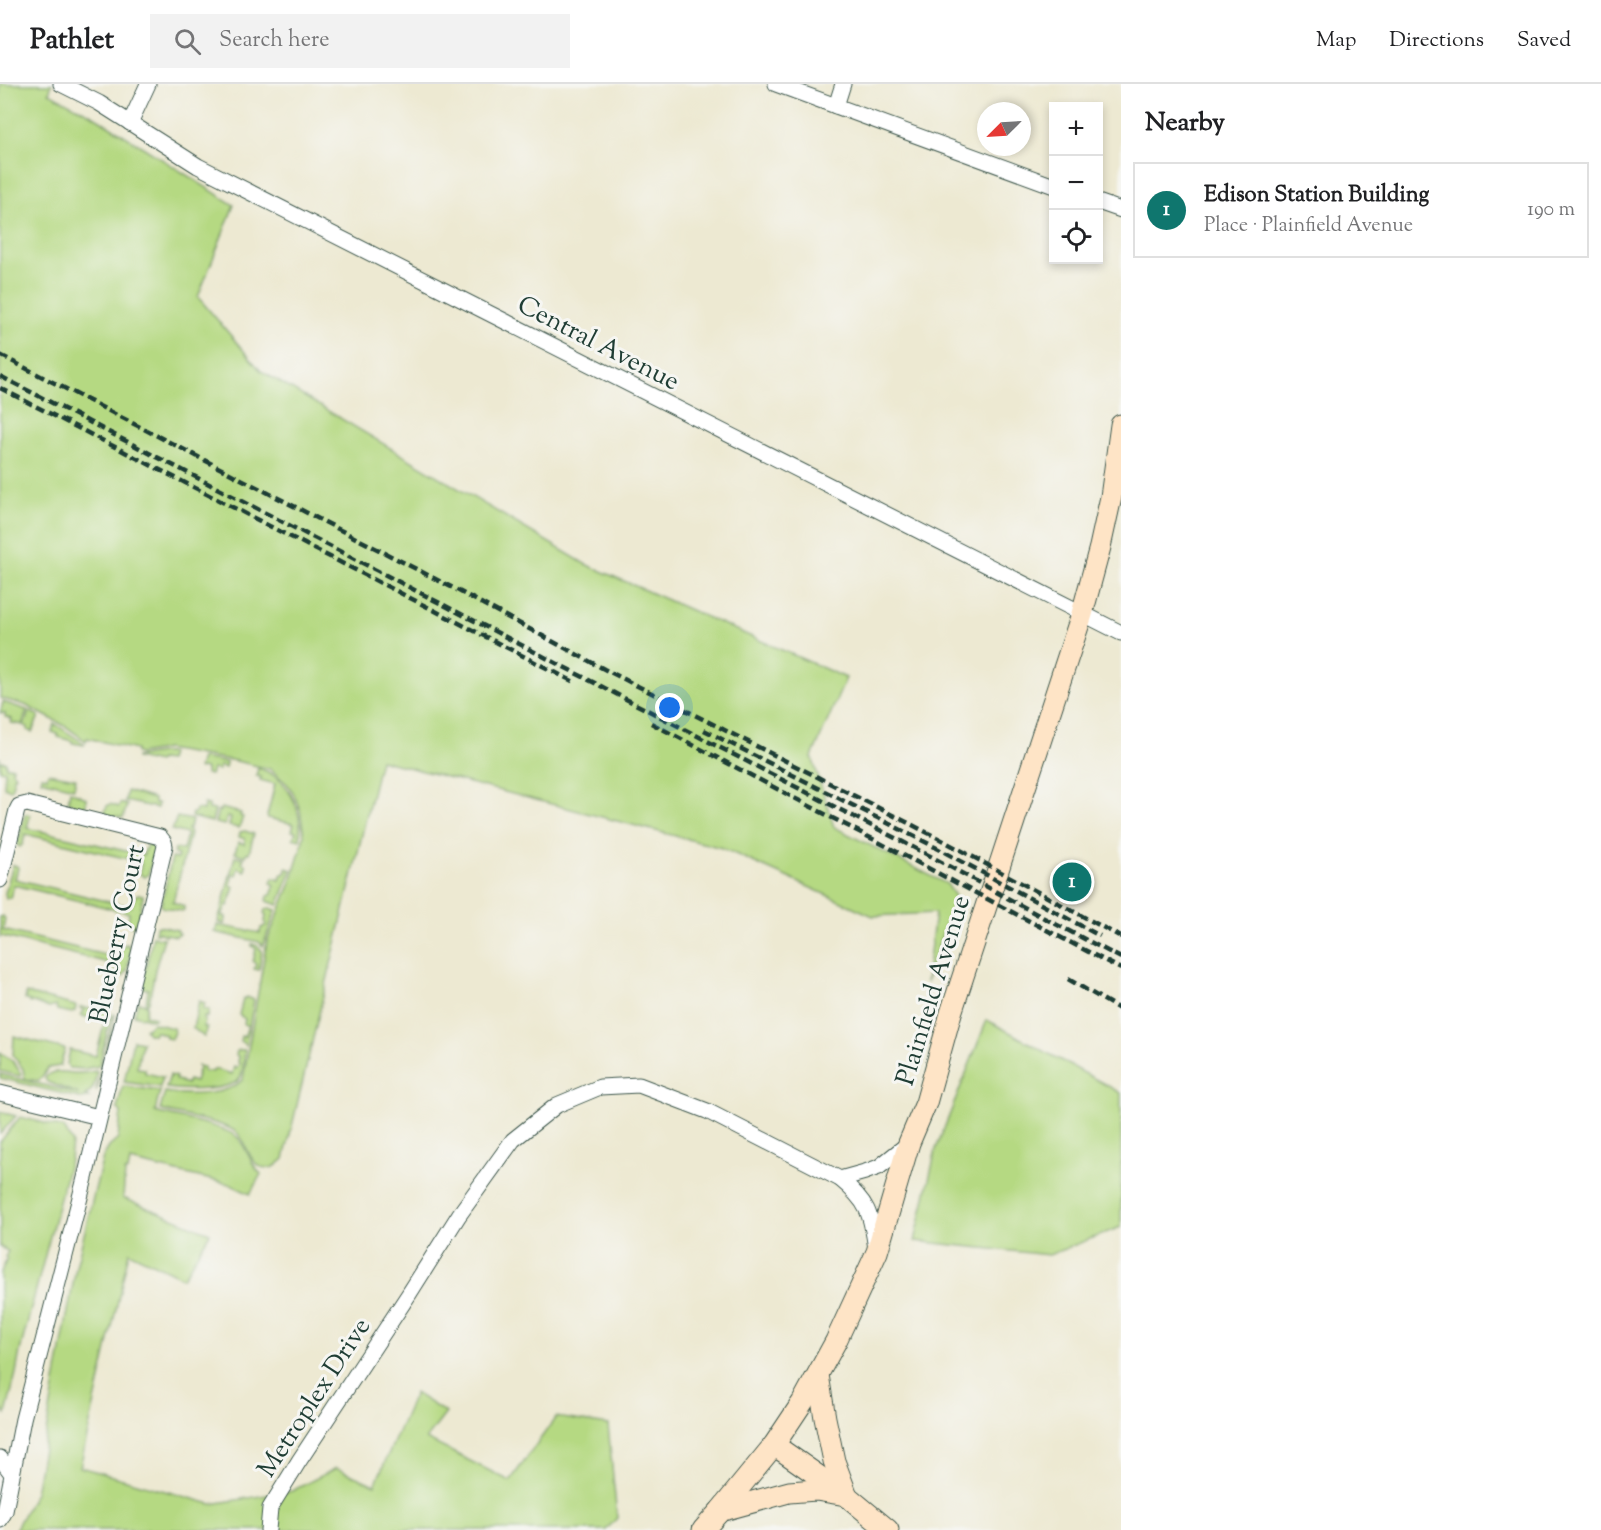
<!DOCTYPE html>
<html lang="en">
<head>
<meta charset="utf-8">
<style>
	:root { --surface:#fff; --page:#f2f2f2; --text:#202124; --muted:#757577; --line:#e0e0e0; --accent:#0f766e }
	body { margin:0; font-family:"Sorts Mill Goudy",serif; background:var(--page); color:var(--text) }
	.controls { position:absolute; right:18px; top:18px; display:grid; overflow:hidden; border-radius:0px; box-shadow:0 3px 9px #0003 }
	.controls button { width:54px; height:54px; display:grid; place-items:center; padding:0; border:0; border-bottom:2px solid var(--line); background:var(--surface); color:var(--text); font:30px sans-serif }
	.compass { position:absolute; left:977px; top:18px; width:54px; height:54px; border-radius:50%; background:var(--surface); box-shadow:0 3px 9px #0003; rotate:246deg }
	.you { position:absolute; left:670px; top:624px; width:21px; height:21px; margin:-15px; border:4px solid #fff; border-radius:50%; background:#1a73e8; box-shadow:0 0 0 9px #1a73e833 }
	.badge { display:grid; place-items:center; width:39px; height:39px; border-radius:50%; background:var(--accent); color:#fff; font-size:20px; font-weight:700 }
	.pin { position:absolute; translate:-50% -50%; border:3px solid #fff; box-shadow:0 2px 6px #0006 }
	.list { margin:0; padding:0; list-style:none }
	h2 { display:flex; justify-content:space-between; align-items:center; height:78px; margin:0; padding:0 24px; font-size:26px }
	h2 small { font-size:20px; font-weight:400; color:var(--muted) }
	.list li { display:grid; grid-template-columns:39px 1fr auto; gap:18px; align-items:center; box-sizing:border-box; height:96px; margin:0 12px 12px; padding:0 12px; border:2px solid var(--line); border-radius:0px }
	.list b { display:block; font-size:22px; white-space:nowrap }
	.list p { margin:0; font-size:20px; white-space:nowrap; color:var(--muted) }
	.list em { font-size:20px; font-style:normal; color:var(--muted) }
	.icon { flex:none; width:33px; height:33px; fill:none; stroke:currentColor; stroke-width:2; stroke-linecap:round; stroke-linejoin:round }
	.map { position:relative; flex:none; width:1121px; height:1446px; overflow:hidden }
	header { display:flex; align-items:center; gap:36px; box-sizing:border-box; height:84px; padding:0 30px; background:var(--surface); border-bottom:2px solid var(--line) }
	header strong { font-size:28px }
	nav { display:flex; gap:33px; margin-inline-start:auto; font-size:21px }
	.search { width:420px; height:54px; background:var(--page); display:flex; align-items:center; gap:15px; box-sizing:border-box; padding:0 21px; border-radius:0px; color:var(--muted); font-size:22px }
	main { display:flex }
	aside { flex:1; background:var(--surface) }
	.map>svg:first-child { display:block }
	.green { fill:#b5d982; stroke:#6a8b5b; stroke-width:1.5 }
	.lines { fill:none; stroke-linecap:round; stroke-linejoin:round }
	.street-casing { stroke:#3e574c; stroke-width:17 }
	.secondary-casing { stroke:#3e574c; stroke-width:23 }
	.street { stroke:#fff; stroke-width:15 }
	.secondary { stroke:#fee4c6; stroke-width:21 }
	.rail { stroke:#1f3d34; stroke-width:4.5; stroke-dasharray:9 4.5; stroke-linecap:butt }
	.labels { text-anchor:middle; stroke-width:6; stroke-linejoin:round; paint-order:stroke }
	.street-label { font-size:26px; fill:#1f3d34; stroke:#f6f6f2 }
</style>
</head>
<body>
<header>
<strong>Pathlet</strong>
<div class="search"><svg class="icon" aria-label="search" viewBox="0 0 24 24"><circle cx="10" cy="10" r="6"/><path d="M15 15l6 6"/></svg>Search here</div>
<nav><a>Map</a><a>Directions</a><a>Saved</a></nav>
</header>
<main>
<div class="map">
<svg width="1121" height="1446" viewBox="0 0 1121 1446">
	<rect width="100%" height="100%" fill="#f6f6f2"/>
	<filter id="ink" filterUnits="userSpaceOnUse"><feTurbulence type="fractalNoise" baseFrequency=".0167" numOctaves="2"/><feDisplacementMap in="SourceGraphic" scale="12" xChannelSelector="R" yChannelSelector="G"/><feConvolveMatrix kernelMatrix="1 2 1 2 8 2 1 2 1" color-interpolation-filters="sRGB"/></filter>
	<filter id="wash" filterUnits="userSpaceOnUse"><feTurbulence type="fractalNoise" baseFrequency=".008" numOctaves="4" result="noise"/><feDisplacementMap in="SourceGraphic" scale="24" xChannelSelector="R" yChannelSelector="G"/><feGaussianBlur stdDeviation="1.35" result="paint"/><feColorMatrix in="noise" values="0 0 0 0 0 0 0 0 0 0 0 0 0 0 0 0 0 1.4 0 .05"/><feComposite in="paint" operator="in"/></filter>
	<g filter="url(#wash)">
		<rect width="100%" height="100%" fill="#ede9d2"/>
		<g class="green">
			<path d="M 0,0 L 52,0 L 49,9 L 94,32 L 234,121 L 198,213 L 261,287 L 585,480 L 846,594 L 812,673 L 834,743 L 947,800 L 955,812 L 926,899 L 935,829 L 873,832 L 722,764 L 380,676 L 284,1075 C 278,1080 273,1086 264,1084 C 247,1079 248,1057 236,1048 C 223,1038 178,1031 160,1026 L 165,1008 C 185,1012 229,1012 243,995 L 267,857 L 290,801 L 302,761 L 304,751 L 300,726 L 293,708 L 287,700 L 270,685 L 236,677 L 166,665 L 139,670 L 136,669 L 136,666 L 87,654 L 86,657 L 65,642 L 25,621 L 0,614 Z"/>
			<polygon points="3,618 27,626 22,641 19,640 11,639 12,635 5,633 5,629 0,629"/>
			<polygon points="29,627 39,632 32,648 27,646 28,643 24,642"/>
			<polygon points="55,640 85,660 84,661 73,659 72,657 58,653 58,650 52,648"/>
			<polygon points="160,669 171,669 169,677 160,676 158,678 149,676 148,677 136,674 136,673"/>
			<polygon points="0,673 0,677 6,678 6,683 13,683 12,687 15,691 11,706 4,703 5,687 0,686"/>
			<polygon points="201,674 226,678 225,684 220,682 218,686 212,685 210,691 206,690 206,685 201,684 199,685 198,684"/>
			<path d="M 258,684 C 289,693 303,726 300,756 L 293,754 L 296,748 L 292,747 L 294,740 L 268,734 L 267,732 L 275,700 L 260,696 L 261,693 L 256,692 Z"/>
			<polygon points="48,689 76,694 74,704 41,696 42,692 47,693"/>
			<polygon points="70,707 86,714 86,721 81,724 68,718"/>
			<polygon points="127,707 154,715 154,719 158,719 157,724 125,717"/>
			<polygon points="120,719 127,721 123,734 112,732 111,733 106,731 105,726 107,722 110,720 119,723"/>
			<polygon points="204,720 209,721 209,725 215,726 212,738 191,733 192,729 195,729 196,725 203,726"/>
			<polygon points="221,724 241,729 240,732 243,733 239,744 229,742 231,734 227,733 225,741 215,739 218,726 220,727"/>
			<polygon points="25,730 27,730 30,731 27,744 143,771 147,760 152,759 155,765 148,791 144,793 140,790 141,778 25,750 23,760 20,763 17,761"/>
			<polygon points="177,733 192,736 190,744 188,745 190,750 173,818 184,822 184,826 182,827 162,823 161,821 172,774 177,775 178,771 174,770 175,765 183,766 187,750 172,746"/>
			<polygon points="245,747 254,750 249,769 246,769 245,772 235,769 238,758 244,760 245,755 239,753 240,748"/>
			<polygon points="235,772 244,774 242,779 246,781 245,787 238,784 236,791 232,790 231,801 234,803 228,822 226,821 222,832 226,833 224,840 218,838"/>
			<path d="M 13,781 L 17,782 L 18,784 L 15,795 L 131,823 L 135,812 L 138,810 L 143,811 L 143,814 L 137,840 L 135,843 L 131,842 C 126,838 129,835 129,829 L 14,801 L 10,814 L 6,814 L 5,809 Z"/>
			<polygon points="286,784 292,786 278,821 267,817 268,812 271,811 275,801 271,799 273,794 280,796 281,791 286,788"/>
			<polygon points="269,824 276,826 263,862 259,858 255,857 214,848 216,846 217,841 260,849 261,844 265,842 266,839 265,838 266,831 264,829 265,826"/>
			<polygon points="3,832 5,835 3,846 117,874 119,873 122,862 127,860 131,865 127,887 123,892 118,893 115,889 117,881 1,852 0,853 0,833"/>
			<polygon points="159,842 177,846 179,850 176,852 166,850 165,851 158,848 157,849 155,849 156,843"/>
			<polygon points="153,852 160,854 164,854 155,886 149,918 146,921 147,922 145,931 155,934 152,936 134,931 138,918 146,920 148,905 141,904"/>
			<polygon points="252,860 258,862 262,867 259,886 254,885 256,880 253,878 256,865 252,862"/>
			<polygon points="26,909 76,922 75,927 72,929 57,926 56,922 49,924 33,918 30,919 29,918 30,917 25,916"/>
			<polygon points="247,913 254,916 246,961 240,957 241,952 244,953 248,942 244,940 245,935 239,931 243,915"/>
			<polygon points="199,917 205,919 203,925 209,926 208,933 204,933 204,936 205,936 204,943 207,943 204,953 193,944"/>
			<polygon points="81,923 111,930 99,982 83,985 69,984 67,980 70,966 96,972 105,937 82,932 81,931 84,927 80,924"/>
			<polygon points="114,930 115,931 98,1002 96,1007"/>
			<polygon points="987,936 1121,1009 1121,1143 1049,1171 915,1157 936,1065"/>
			<polygon points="153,939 173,944 174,948 171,955 166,954 166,951 155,947 154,950 148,950 145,945"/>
			<polygon points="14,952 65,965 60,982 48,984 39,997 25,995 23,985 13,971"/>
			<polygon points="133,956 142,958 137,984 145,985 145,989 163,993 160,1003 124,998"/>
			<path d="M 240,966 L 245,966 C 244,974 244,987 240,994 C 231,1008 181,1006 166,1004 L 170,991 L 176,993 L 175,996 L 181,997 L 181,998 L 187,1000 L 188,996 L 195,998 L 198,989 L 197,988 L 199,986 L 198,982 L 204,983 L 203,987 L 206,988 L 207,987 L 213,988 L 214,985 L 232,990 L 234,983 L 237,984 L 239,980 L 238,978 L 239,973 L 236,971 L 237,967 Z"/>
			<path d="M 0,969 C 11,974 16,980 21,990 L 20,992 L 0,987 Z"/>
			<path d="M 97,987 C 95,996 95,1007 85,1011 L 89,1013 L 83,1015 L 0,994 L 0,990 L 79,1010 L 47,998 L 45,994 C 51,984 67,989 77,989 C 83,989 91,988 97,987 Z"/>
			<path d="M 123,1002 L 160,1007 L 155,1028 C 173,1033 229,1042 239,1055 C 248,1066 250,1080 261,1090 L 250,1110 L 229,1100 L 130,1077 L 128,1087 L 125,1088 L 123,1114 L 210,1149 L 183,1194 L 129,1168 L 80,1383 L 211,1420 L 292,1407 L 336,1384 L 375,1401 L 415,1309 L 446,1329 L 426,1355 L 510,1397 L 556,1333 L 608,1341 L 617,1434 L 606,1446 L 15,1446 L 35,1409 L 76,1183 L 103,1073 L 109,1063 L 118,1055 L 121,1028 L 117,1024 Z"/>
			<polygon points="0,1028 16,1032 0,1050"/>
			<polygon points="20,1033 64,1044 72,1058 70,1076 20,1267 16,1289 6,1330 0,1322 0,1190 7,1175 5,1173 8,1167 0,1163 0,1058"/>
		</g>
	</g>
	<g filter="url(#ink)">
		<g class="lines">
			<defs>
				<g id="street">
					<polyline points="61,0 99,19 198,82 1121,549"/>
					<polyline points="776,0 1054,102"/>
					<polyline points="836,22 843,0"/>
					<polyline points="130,39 148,0"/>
					<polyline points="1098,118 1121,126"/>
					<polyline points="0,796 17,726 19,722 27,720 160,753 164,758 165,762 85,1094 23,1335 5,1427 0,1436"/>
					<polyline points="0,1009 99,1033"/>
					<polyline points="840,1095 865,1088 879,1083 909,1059"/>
					<polyline points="0,1374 12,1390"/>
					<path d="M 268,1446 L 270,1424 L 299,1377 L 409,1210 L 459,1131 L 513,1056 L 557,1021 L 600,1003 L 639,1001 L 707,1027 L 840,1095 C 868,1118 871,1129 876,1165"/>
				</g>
				<g id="secondary">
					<polyline points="818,1291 825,1334 834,1377 847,1412"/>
					<polyline points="774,1361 847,1412 888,1446"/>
					<polyline points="720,1427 789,1408 816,1406 840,1410"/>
					<polyline points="703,1446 720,1427 774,1361 802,1319 836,1257 877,1168 909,1059 926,1019 951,929 1082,530 1100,463 1111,413 1121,341"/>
				</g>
			</defs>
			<use href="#street" class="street-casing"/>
			<use href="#secondary" class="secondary-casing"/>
			<use href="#street" class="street"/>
			<use href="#secondary" class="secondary"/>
			<g class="rail">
				<polyline points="0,271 455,505 604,585 940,755 1121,853"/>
				<polyline points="0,292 932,773 1044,834 1121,874"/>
				<polyline points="0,304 574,598"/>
				<polyline points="651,639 1121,885"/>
				<polyline points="704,646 935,763 1100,852"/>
				<polyline points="1068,895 1121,926"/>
			</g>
		</g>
	</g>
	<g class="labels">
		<g class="street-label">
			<text transform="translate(599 258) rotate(27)" y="9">Central Avenue</text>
			<text transform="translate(116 850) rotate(-78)" y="9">Blueberry Court</text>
			<text transform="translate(932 906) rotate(-73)" y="9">Plainfield Avenue</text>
			<text transform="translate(313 1313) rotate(-57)" y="9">Metroplex Drive</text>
		</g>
	</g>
</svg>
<div class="controls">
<button>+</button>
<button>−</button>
<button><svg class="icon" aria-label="locate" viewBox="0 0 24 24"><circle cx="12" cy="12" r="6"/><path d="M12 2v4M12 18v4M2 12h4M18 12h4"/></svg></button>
</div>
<svg class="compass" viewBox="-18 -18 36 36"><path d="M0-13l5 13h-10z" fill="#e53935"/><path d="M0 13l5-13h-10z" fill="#757577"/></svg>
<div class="you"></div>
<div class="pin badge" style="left:1072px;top:798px">1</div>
</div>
<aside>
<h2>Nearby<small></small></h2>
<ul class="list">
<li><span class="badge">1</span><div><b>Edison Station Building</b><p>Place · Plainfield Avenue</p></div><em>190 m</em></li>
</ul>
</aside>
</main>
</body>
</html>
